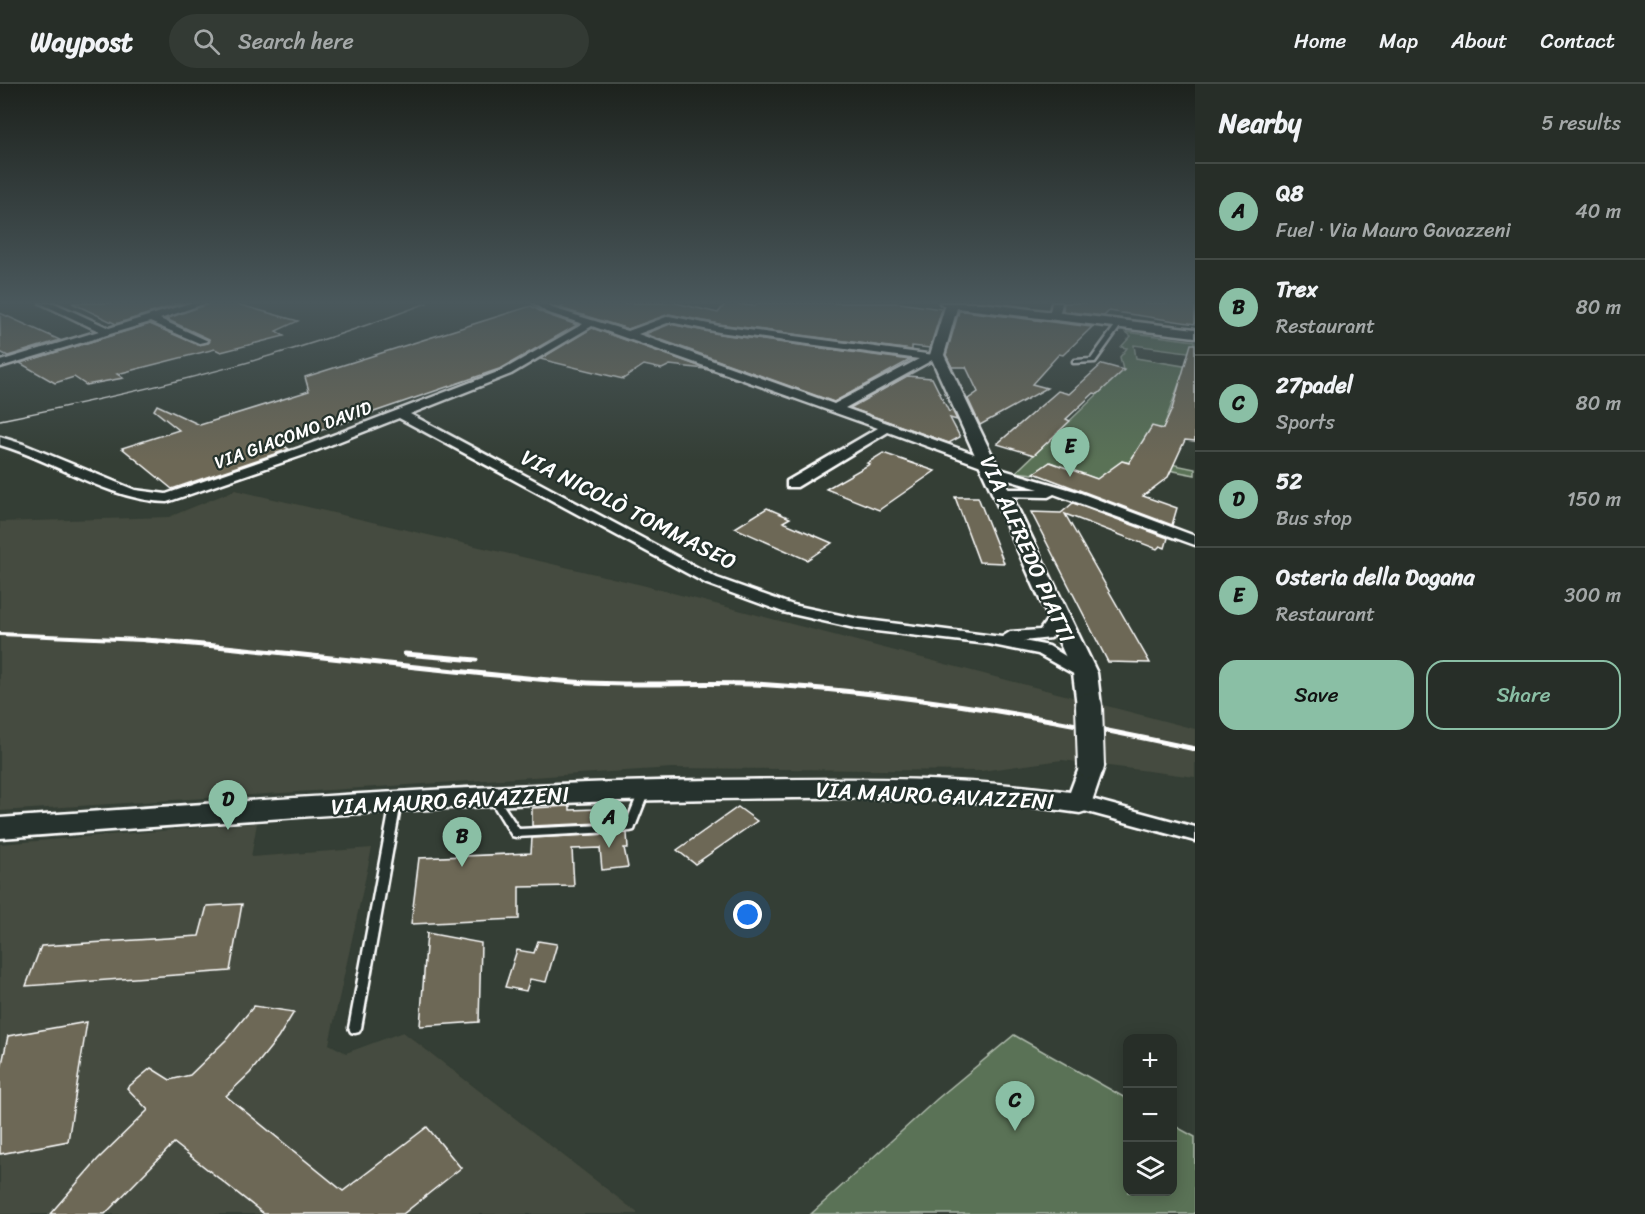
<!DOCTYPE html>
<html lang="en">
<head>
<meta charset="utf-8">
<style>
	:root { --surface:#272e28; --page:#333a34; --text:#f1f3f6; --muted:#a4a8a8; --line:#434a45; --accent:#8abfa5 }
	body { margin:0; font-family:Sriracha,sans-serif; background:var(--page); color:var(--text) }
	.controls { position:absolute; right:18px; bottom:18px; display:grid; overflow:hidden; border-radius:12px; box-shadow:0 3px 15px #0003 }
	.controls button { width:54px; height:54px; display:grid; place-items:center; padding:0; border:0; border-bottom:2px solid var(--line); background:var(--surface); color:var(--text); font:30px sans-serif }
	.you { position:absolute; left:748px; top:831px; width:21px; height:21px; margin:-15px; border:4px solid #fff; border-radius:50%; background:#1a73e8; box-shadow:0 0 0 9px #1a73e833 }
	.badge { display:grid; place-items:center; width:39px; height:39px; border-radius:50%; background:var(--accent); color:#111; font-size:20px; font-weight:700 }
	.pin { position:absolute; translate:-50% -50px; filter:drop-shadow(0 2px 3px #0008) }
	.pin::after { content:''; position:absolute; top:32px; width:21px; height:18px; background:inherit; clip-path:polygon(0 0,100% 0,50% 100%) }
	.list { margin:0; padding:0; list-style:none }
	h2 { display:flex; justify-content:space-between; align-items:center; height:78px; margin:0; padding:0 24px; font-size:26px }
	h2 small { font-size:20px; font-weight:400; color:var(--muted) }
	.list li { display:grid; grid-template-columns:39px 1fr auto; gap:18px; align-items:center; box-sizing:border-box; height:96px; padding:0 24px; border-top:2px solid var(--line) }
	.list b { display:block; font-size:22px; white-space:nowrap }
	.list p { margin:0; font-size:20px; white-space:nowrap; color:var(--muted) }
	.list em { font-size:20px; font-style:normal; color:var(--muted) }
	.actions { display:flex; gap:12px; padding:18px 24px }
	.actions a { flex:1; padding:14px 0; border:2px solid var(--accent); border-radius:18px; text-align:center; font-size:21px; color:var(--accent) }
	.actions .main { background:var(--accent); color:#111 }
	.icon { flex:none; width:33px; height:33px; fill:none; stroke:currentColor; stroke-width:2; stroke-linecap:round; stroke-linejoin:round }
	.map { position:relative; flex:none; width:1195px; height:1130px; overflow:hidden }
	header { display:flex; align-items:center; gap:36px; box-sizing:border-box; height:84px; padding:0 30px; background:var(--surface); border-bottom:2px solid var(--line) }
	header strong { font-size:28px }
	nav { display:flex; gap:33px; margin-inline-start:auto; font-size:21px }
	.search { width:420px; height:54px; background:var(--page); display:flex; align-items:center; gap:15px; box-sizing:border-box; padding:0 21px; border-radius:33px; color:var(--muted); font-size:22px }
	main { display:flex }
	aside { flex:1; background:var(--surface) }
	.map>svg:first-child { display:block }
	.built { fill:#454b3f }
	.green { fill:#5a7256; stroke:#acb8aa; stroke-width:1.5 }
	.building { fill:#6d6856; stroke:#fff; stroke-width:1.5 }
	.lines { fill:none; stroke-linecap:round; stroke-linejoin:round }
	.lane-casing { stroke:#fff; stroke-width:5 }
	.street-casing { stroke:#fff; stroke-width:5 }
	.secondary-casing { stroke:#fff; stroke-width:5 }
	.lane { fill:#26332d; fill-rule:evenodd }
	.street { fill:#26332d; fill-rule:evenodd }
	.secondary { fill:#26332d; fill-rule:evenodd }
	.tram { stroke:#fff; stroke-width:1.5 }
	.rail-far1 { stroke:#fff; stroke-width:4 }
	.rail { stroke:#fff; stroke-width:5 }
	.secondary-bridge-casing { stroke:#fff; stroke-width:30; stroke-linecap:butt }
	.secondary-bridge { stroke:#26332d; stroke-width:26 }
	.labels { text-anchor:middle; stroke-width:4.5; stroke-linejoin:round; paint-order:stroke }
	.far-street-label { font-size:18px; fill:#fff; stroke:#26332d }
	.street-label { font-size:22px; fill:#fff; stroke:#26332d }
</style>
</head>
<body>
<header>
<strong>Waypost</strong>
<div class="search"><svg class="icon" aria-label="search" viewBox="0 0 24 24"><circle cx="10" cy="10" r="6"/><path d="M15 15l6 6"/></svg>Search here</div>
<nav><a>Home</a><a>Map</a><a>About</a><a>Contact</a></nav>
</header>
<main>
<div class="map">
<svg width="1195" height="1130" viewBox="0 0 1195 1130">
	<rect width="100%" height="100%" fill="#343e35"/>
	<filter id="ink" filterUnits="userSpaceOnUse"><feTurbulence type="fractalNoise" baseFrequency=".0167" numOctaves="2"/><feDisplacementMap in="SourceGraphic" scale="12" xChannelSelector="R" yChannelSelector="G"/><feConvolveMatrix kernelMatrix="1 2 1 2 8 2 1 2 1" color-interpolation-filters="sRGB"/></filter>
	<g filter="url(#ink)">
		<g class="built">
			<polygon points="235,406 642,501 1195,645 1195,693 1062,676 981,687 672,684 0,727 0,438 169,433"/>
			<polygon points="257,739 251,773 372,764 329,960 346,969 403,948 639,1130 0,1130 0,760"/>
		</g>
		<g class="green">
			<polygon points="1126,248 1195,257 1195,269 1134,261 1136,274 1195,284 1195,292 1182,291 1163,345 1152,343 1142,374 1195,385 1195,391 1122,377 1097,395 1050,378 1033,390 1016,388 1123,286 1120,273 1127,264 1121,263 1131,252"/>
			<polygon points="1014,951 1127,1015 1128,1108 1172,1108 1173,1041 1195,1053 1195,1130 811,1130 937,1015"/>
		</g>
		<g class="building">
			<polygon points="72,219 182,219 116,240"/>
			<polygon points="208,219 233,219 298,237 276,247 284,252 221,268 215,265 117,290 123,294 86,301 74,293 55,299 20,279 150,240 198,261 208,259 209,255 166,235"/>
			<polygon points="569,219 610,221 614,219 676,219 718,229 726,219 755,222 757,219 900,219 942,225 930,264 912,262 912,266 719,240 669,230 628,245 560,224"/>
			<polygon points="1064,219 1195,219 1195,240 1109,227 1104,232 1063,227"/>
			<polygon points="531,222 545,230 577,241 502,284 281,360 289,365 172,405 122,364 179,346 154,326 157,321 200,341 309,307 305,293"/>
			<polygon points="959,227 964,227 1092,243 1063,271 1059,270 1032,300 1047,304 980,341 968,315 978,308 966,283 952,283 946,271"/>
			<polygon points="0,229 60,256 8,272 0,268"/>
			<polygon points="670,240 719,250 910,276 834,318 645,250"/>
			<polygon points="592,244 735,295 705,285 670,281 662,285 644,281 623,295 540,275"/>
			<polygon points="1191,260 1195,260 1195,357 1185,356 1168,393 1143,412 1177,424 1172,441 1034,389 1050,378 1097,395 1122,377 1129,379 1152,342 1163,345 1172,325"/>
			<polygon points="1102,280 1124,286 1098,310 1094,309 1066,335 1070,337 1034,371 997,360 1058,307 1069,310"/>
			<polygon points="907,292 932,294 949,328 952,326 957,336 950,334 960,353 949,359 850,324"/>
			<polygon points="883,369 935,387 879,426 826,405 870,380 867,379"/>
			<polygon points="955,413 978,413 1004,479 979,478"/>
			<polygon points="1073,419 1168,454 1165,464 1160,462 1157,465 1065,430 1150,579 1108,578 1031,428 1061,429"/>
			<polygon points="767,424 790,434 783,438 832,459 807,476 735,444"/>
			<polygon points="570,722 570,726 624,724 625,736 624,738 532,742 532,724"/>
			<polygon points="738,723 757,737 695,780 677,766"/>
			<polygon points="627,749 628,764 624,764 628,783 602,786 600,764 572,765 574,802 519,803 519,835 411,840 419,774 531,769 532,754"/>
			<polygon points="242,820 230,887 26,902 41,862 199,852 207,822"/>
			<polygon points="427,849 481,859 479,938 420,942"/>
			<polygon points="538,857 557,860 546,898 530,895 526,907 505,903 517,866 534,869"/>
			<polygon points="254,922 294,928 278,954 250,989 226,1012 343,1107 427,1043 461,1084 403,1130 264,1130 174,1059 105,1130 50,1130 98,1075 148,1026 127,1004 151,984 170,996 190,991 226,956"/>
			<polygon points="87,938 68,1057 0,1070 0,989 8,952"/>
		</g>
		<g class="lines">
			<defs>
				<g id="lane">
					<polygon points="1117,239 1122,240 1095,278 1073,279 1073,277 1075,276 1091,275"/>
					<polygon points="644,704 647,705 649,707 635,743 634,746 630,747 516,753 512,752 489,714 491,712 497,712 519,745 626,740 639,707 641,705"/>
					<polygon points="396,715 399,716 401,718 361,944 359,948 355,949 351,948 349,944 391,718 393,716"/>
				</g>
				<g id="street">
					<polygon points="40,219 54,219 109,244 190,219 206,219 160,235 208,257 199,259 150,238 0,283 0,277 99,247"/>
					<path d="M 534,219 L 546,219 L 552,224 L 628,247 L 669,232 L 719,242 L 934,271 L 934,275 L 845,324 L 994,377 L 994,383 L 984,383 L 888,348 L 797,403 L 787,403 L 787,397 L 878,344 L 592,242 L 511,290 L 410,330 L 717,494 L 793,521 L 859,535 L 1002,553 L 1010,548 L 1040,546 L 1051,530 L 1063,530 L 1065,533 L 1051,554 L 1023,557 L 1049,562 L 1093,589 L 1091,593 L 1079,593 L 1038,570 L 988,560 L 859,545 L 783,528 L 707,500 L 399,334 L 307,370 L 167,418 C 107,416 56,377 0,361 L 0,353 L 23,360 L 135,406 L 166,410 L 299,364 L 503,286 L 583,240 L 546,228 ZM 670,238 L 719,248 L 919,275 L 834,320 L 638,250 Z"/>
					<polygon points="1052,219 1062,219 1059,232 1054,235 1049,232"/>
					<polygon points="993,383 1075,407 1195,452 1195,461 1054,410 1048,413 997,412 997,406 1002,405 1039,405 988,390 988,384"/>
					<polygon points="1080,712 1195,743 1195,757 1073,724 1070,719 1073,714"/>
				</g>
				<g id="secondary">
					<polygon points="940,219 981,219 1195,245 1195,253 957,224 944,271 1097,589 1101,622 1098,627 1089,630 1080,627 1077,622 1073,589 930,271 945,223"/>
					<path d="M 1091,673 L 1100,676 L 1104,682 L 1089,726 L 1080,729 C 959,711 838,713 717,715 C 477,718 239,737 0,754 L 0,734 C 238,718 476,699 715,696 C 834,695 953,691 1070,708 L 1082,676 Z"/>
				</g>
			</defs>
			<use href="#lane" class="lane-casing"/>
			<use href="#street" class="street-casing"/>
			<use href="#secondary" class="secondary-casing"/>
			<use href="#lane" class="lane"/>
			<use href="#street" class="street"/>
			<use href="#secondary" class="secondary"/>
			<path class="tram" d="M 0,336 C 146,307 288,273 427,219"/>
			<polyline class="rail-far1" points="0,550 166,557"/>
			<g class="rail">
				<path d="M 146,556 C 289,567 431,587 574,598 C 639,603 705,597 770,601 C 913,610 1055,634 1195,665"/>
				<polyline points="405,570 476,576"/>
			</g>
			<defs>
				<polyline id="secondary-bridge" points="1089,622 1091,682"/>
			</defs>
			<use href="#secondary-bridge" class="secondary-bridge-casing"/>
			<use href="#secondary-bridge" class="secondary-bridge"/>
		</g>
	</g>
	<linearGradient id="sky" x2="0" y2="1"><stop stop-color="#1d221d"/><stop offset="0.58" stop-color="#4a585c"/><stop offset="1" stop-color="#4a585c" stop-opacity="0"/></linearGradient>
	<rect width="1195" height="377" fill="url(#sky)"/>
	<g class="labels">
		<g class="far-street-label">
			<text transform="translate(293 351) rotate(-20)" y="6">VIA GIACOMO DAVID</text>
		</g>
		<g class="street-label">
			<text transform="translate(629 425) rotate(27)" y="8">VIA NICOLÒ TOMMASEO</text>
			<text transform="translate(1028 465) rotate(66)" y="8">VIA ALFREDO PIATTI</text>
			<text transform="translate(935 711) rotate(3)" y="8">VIA MAURO GAVAZZENI</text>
			<text transform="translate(450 716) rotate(-3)" y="8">VIA MAURO GAVAZZENI</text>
		</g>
	</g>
</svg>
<div class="controls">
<button>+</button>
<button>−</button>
<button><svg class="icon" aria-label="layers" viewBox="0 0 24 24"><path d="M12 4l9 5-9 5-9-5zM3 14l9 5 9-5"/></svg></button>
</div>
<div class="you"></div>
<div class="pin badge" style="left:609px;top:764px">A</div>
<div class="pin badge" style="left:462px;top:783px">B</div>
<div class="pin badge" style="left:1015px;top:1047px">C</div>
<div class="pin badge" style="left:228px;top:746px">D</div>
<div class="pin badge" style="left:1070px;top:393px">E</div>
</div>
<aside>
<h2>Nearby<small>5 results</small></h2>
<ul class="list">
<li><span class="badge">A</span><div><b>Q8</b><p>Fuel · Via Mauro Gavazzeni</p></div><em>40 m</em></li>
<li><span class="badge">B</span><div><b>Trex</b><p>Restaurant</p></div><em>80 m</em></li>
<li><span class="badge">C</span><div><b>27padel</b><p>Sports</p></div><em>80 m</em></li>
<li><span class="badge">D</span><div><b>52</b><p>Bus stop</p></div><em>150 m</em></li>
<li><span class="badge">E</span><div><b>Osteria della Dogana</b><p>Restaurant</p></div><em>300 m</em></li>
</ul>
<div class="actions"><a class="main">Save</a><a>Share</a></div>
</aside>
</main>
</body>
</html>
